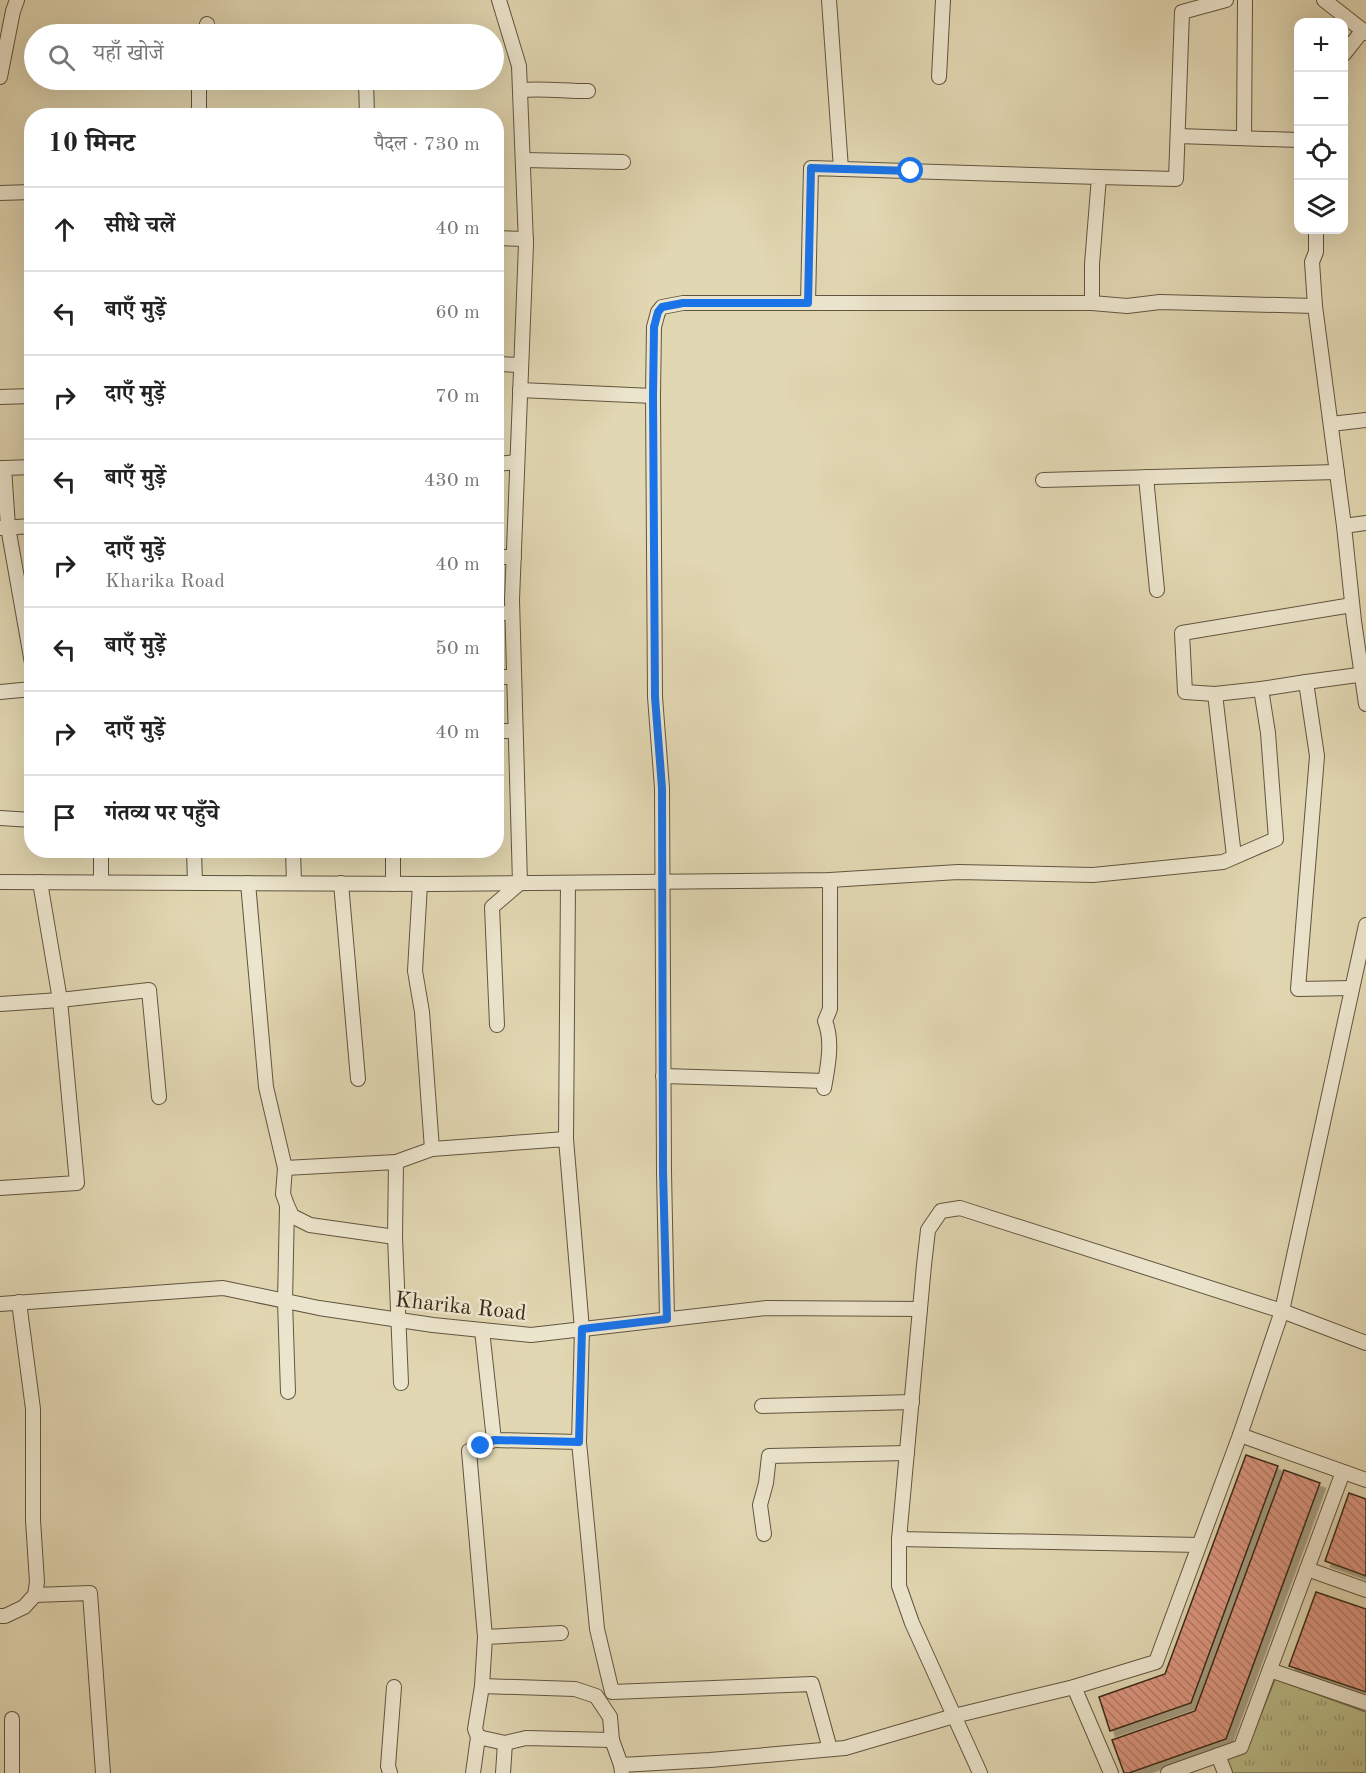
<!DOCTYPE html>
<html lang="hi">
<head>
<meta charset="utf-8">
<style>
	:root { --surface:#fff; --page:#f6f6f6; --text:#222; --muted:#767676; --line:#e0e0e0 }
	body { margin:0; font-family:"Old Standard TT","Noto Serif Devanagari",serif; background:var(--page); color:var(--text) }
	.controls { position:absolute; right:18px; top:18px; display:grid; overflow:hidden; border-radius:12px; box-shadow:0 6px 24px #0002 }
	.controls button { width:54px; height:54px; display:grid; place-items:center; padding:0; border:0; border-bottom:2px solid var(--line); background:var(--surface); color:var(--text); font:30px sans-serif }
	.stop { position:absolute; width:18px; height:18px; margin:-14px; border:4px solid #1a73e8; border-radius:50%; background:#fff }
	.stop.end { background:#1a73e8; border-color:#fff; box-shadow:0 2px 6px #0008 }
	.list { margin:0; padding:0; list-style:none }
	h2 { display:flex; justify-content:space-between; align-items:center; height:78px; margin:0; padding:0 24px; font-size:26px }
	h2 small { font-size:20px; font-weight:400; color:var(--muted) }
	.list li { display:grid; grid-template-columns:39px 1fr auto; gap:18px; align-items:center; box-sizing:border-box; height:84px; padding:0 24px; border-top:2px solid var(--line) }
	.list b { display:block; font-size:22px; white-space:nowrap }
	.list p { margin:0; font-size:20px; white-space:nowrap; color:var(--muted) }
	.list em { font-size:20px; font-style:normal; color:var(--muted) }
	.icon { flex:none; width:33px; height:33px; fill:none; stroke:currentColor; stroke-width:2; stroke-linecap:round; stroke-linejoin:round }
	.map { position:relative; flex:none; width:1366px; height:1773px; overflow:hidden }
	.search { position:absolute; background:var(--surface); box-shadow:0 6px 24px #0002; left:24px; top:24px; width:480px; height:66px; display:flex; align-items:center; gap:15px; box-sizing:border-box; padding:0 21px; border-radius:33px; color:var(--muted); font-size:22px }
	.panel { position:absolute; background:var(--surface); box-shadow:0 6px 24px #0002; left:24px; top:108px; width:480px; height:750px; border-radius:24px }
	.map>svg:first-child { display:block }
	.park { fill:url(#park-tufts); stroke:#787350; stroke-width:1.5 }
	.building { fill:url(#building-back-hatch); stroke:#382a19; stroke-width:1.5; filter:url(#shadow) }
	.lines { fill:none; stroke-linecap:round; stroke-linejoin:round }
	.minor-casing { stroke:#62553f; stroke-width:16 }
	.minor { stroke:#ece5cd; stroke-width:14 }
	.route { stroke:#1a73e8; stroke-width:8 }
	.labels { text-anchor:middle; stroke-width:5; stroke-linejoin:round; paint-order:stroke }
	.street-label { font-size:22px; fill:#382a19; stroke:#ece5cd }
</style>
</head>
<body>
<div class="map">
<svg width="1366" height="1773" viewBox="0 0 1366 1773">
	<defs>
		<pattern id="park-tufts" width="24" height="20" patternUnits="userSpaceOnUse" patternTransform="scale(1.5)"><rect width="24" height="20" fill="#b9bc88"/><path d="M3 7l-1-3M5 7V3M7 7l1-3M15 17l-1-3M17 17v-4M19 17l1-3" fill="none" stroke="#97996e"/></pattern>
		<pattern id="building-back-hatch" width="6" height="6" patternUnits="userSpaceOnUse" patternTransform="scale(1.5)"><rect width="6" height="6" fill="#dd9680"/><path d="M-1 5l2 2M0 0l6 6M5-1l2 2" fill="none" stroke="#b47b68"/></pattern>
		<filter id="shadow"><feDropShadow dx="5.5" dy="5.5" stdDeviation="0" flood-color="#0004"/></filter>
	</defs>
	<rect width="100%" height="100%" fill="#e1d7b2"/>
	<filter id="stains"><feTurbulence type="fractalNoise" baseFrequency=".00333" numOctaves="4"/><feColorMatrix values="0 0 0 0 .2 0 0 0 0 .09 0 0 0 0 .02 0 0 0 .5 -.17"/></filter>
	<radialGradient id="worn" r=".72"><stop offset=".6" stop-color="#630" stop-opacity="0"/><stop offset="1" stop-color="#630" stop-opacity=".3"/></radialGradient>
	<polygon class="park" points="1275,1679 1366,1712 1366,1773 1231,1773 1226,1759 1246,1752"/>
	<g class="building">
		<polygon points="1246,1455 1278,1466 1191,1703 1110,1731 1099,1697 1165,1674"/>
		<polygon points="1284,1470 1320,1483 1226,1739 1129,1773 1124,1773 1112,1740 1195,1711"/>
		<polygon points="1349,1493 1366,1499 1366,1576 1325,1561"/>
		<polygon points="1316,1592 1366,1609 1366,1692 1289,1666"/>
	</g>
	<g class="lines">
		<defs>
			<g id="minor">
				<polyline points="829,0 841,169"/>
				<polyline points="1324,0 1366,33"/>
				<polyline points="205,34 207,24"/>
				<polyline points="1344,54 1363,30"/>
				<polyline points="0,77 13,11 17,0"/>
				<polyline points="939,77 943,0"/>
				<polyline points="366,80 367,116"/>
				<path d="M 520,90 C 543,88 565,91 588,91"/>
				<polyline points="199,116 199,80"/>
				<polyline points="1178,136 1298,140"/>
				<polyline points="1244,138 1245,0"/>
				<polyline points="523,160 623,162"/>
				<polyline points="1099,177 1176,179 1182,12 1226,0"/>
				<polyline points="0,193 32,192"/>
				<polyline points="496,238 526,239"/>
				<polyline points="808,303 811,168 1099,177 1092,264 1092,303"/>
				<polyline points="1315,306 1344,526 1354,621 1366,704"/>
				<polyline points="496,364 521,365"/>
				<polyline points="520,390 653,396"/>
				<polyline points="0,397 32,396"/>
				<polyline points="1331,424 1366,420"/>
				<polyline points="496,464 517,462"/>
				<polyline points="0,468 4,468 8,527 32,663"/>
				<polyline points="4,468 32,467"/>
				<polyline points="1146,477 1157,590"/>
				<polyline points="1043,480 1337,472"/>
				<polyline points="1344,526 1366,523"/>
				<polyline points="1,528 32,526"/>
				<polyline points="496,557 514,557"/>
				<polyline points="496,613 512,613"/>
				<polyline points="496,677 514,677"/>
				<polyline points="1306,682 1366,674"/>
				<polyline points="0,692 32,689"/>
				<polyline points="1215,694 1185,692 1182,633 1352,605"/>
				<polyline points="496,731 515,731"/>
				<polyline points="0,818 32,820"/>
				<polyline points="194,850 195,883"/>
				<polyline points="293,850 294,883"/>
				<polyline points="393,850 393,884"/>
				<polyline points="1234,856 1215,694 1261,689 1306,682 1317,756 1298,989 1352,988"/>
				<polyline points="0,882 434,884 830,880 958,872 1093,875 1223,862 1276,839 1268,733 1261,689"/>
				<polyline points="101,882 101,850"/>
				<polyline points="248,883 266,1087 285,1168 283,1194 287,1205 292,1216 310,1225 395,1237"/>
				<polyline points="341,883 358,1079"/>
				<polyline points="420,884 415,971 422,1012 432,1149"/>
				<polyline points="0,1004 60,1000 149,990 159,1097"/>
				<polyline points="497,1025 492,907 520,883 512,600 526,244 519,66 499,0"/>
				<polyline points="663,1076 825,1081"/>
				<path d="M 824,1088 C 828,1066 833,1041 825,1021 L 830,1009 L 830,880"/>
				<polyline points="566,1139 568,883"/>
				<polyline points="396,1162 395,1237 401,1383"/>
				<polyline points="285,1168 396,1162 432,1149 566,1139 582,1329 579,1442 597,1629 612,1692 812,1684 830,1749"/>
				<polyline points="0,1188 77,1183 60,1000 40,882"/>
				<polyline points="287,1207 285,1301 288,1392"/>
				<polyline points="0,1304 223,1288 319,1308 433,1325 531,1335 766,1308 920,1309"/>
				<polyline points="667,1319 664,1172 662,788 655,697 653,396 654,327 658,312 662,307 683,303 1092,303 1127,306 1160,302 1315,306 1312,262 1316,252 1316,230"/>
				<polyline points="482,1330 494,1440 579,1442"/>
				<polyline points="762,1406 912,1402"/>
				<polyline points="1240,1435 1366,1480"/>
				<polyline points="764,1534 760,1505 766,1483 769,1456 907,1453"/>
				<polyline points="899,1539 1199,1545"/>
				<polyline points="1307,1569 1366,1590"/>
				<polyline points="35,1595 90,1593 103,1773"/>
				<polyline points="0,1616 5,1616 24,1607 35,1595 37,1582 33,1520 33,1409 19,1302"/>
				<polyline points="485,1637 469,1451 494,1440"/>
				<polyline points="1270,1670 1366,1703"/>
				<polyline points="482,1686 575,1689 596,1696 610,1717 612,1740 621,1765"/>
				<polyline points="1074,1687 1111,1773"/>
				<polyline points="478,1737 505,1743 526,1738 612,1740"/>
				<polyline points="1218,1755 1225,1773"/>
				<polyline points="12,1773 12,1719"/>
				<polyline points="390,1773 388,1766 394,1687"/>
				<polyline points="473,1773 478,1737 475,1729 482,1686 485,1637 561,1633"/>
				<polyline points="503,1773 505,1743"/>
				<polyline points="622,1773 621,1765 710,1760 845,1748 954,1716 1074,1687 1156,1662 1240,1435 1282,1311 1366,925"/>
				<polyline points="980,1773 912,1623 899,1586 899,1539 924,1265 928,1230 941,1211 960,1208 1282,1311 1366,1343"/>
				<polyline points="1168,1773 1241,1747 1343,1472"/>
			</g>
		</defs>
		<use href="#minor" class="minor-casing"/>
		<use href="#minor" class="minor"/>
	</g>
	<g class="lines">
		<polyline class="route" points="481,1446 494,1440 579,1442 582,1329 667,1319 663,1172 662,788 655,697 653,396 654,327 658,312 662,307 683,303 808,303 811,168 911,171"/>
	</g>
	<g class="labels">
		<g class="street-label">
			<text transform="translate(461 1305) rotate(6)" y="8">Kharika Road</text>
		</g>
	</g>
	<rect width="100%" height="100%" filter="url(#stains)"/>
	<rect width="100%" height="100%" fill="url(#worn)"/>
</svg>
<div class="controls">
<button>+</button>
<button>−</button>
<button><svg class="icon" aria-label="locate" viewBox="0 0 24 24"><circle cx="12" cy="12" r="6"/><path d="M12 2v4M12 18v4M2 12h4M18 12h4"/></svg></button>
<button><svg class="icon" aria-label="layers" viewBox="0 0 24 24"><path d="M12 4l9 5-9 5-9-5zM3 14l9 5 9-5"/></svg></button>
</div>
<div class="stop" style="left:911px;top:171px"></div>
<div class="stop end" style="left:481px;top:1446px"></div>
<div class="search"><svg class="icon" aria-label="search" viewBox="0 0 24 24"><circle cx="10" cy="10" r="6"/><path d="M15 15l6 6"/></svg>यहाँ खोजें</div>
<section class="panel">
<h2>10 मिनट<small>पैदल · 730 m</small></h2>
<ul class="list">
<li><svg class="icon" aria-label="ahead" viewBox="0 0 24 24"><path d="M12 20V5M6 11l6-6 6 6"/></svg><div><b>सीधे चलें</b></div><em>40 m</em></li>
<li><svg class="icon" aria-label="left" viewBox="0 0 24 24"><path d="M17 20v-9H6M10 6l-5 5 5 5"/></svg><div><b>बाएँ मुड़ें</b></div><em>60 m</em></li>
<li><svg class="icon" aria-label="right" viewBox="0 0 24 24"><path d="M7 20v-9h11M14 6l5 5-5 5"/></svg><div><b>दाएँ मुड़ें</b></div><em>70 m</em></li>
<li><svg class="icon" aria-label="left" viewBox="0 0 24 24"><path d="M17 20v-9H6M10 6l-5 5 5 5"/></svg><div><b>बाएँ मुड़ें</b></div><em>430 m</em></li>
<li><svg class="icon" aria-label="right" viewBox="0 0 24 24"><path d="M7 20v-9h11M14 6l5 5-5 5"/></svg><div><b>दाएँ मुड़ें</b><p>Kharika Road</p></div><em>40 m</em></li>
<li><svg class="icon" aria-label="left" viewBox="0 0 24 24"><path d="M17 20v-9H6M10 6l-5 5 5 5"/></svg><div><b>बाएँ मुड़ें</b></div><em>50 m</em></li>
<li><svg class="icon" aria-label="right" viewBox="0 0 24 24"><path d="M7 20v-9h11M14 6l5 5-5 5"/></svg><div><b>दाएँ मुड़ें</b></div><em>40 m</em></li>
<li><svg class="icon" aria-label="arrive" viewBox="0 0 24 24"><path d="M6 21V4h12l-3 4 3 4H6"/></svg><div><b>गंतव्य पर पहुँचे</b></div></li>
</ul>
</section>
</div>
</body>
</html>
